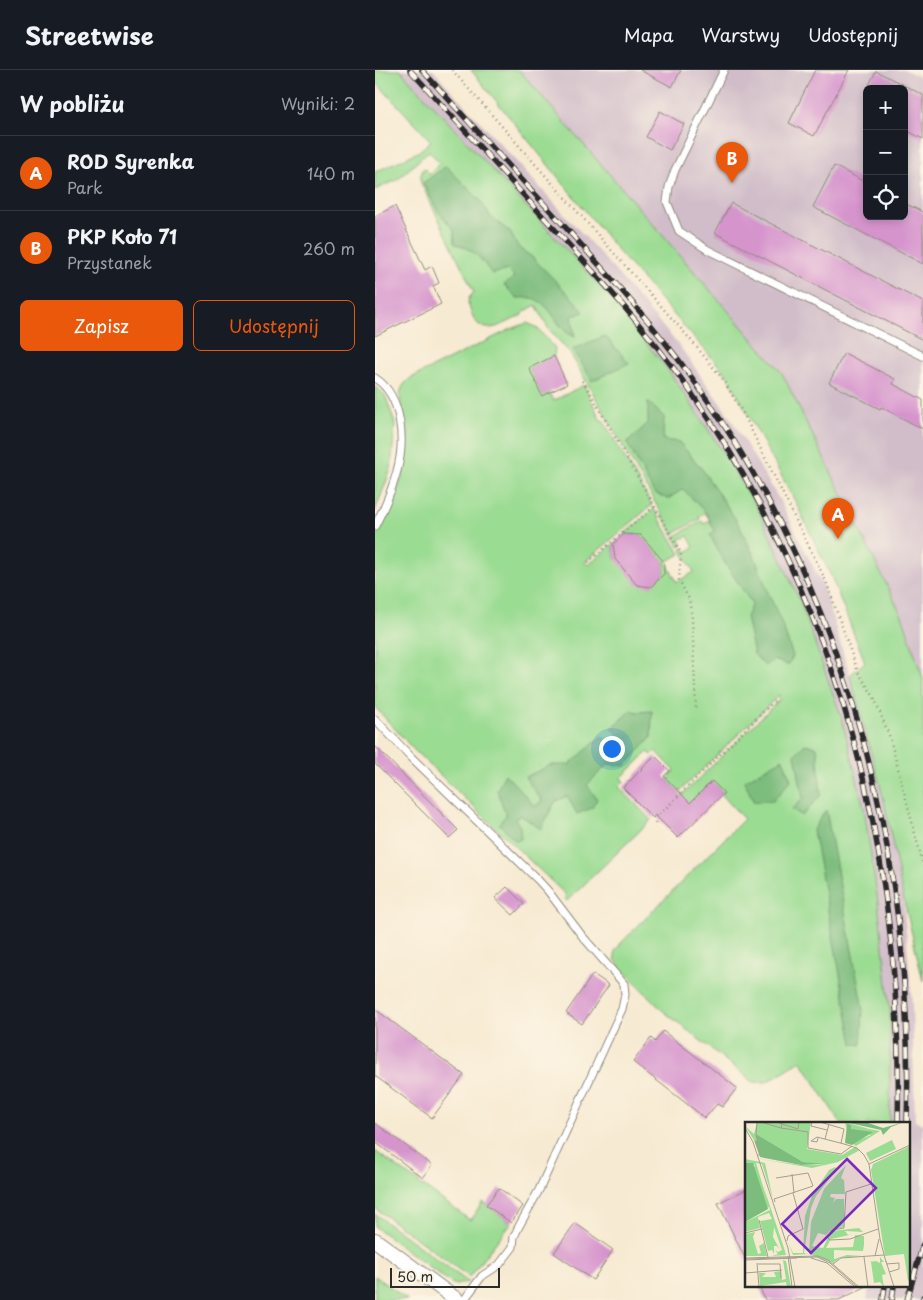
<!DOCTYPE html>
<html lang="pl">
<head>
<meta charset="utf-8">
<style>
	:root { --surface:#171b24; --page:#20242c; --text:#f1f3f6; --muted:#9ea1a6; --line:#363941; --accent:#ea580c }
	body { margin:0; font-family:"Playpen Sans",sans-serif; background:var(--page); color:var(--text) }
	.controls { position:absolute; right:15px; top:15px; display:grid; overflow:hidden; border-radius:8px; box-shadow:0 2px 8px #0003 }
	.controls button { width:45px; height:45px; display:grid; place-items:center; padding:0; border:0; border-bottom:1px solid var(--line); background:var(--surface); color:var(--text); font:25px sans-serif }
	.scale { position:absolute; left:15px; bottom:12px; width:110px; box-sizing:border-box; padding-left:5px; border:2px solid #2b2b2b; border-top:0; font-size:14px; line-height:18px; white-space:nowrap; color:#2b2b2b; -webkit-text-stroke:4px #fcf5e5; paint-order:stroke }
	.you { position:absolute; left:236px; top:678px; width:18px; height:18px; margin:-12px; border:4px solid #fff; border-radius:50%; background:#1a73e8; box-shadow:0 0 0 8px #1a73e833 }
	.badge { display:grid; place-items:center; width:32px; height:32px; border-radius:50%; background:var(--accent); color:#fff; font-size:16px; font-weight:700 }
	.pin { position:absolute; translate:-50% -41px; filter:drop-shadow(0 1px 2px #0008) }
	.pin::after { content:''; position:absolute; top:26px; width:18px; height:15px; background:inherit; clip-path:polygon(0 0,100% 0,50% 100%) }
	.list { margin:0; padding:0; list-style:none }
	h2 { display:flex; justify-content:space-between; align-items:center; height:65px; margin:0; padding:0 20px; font-size:21px }
	h2 small { font-size:16px; font-weight:400; color:var(--muted) }
	.list li { display:grid; grid-template-columns:32px 1fr auto; gap:15px; align-items:center; box-sizing:border-box; height:75px; padding:0 20px; border-top:1px solid var(--line) }
	.list b { display:block; font-size:19px; white-space:nowrap }
	.list p { margin:0; font-size:16px; white-space:nowrap; color:var(--muted) }
	.list em { font-size:16px; font-style:normal; color:var(--muted) }
	.actions { display:flex; gap:10px; padding:15px 20px }
	.actions a { flex:1; padding:11px 0; border:1px solid var(--accent); border-radius:8px; text-align:center; font-size:18px; color:var(--accent) }
	.actions .main { background:var(--accent); color:#fff }
	.icon { flex:none; width:28px; height:28px; fill:none; stroke:currentColor; stroke-width:2; stroke-linecap:round; stroke-linejoin:round }
	.map { position:relative; flex:none; width:548px; height:1230px; overflow:hidden }
	header { display:flex; align-items:center; gap:30px; box-sizing:border-box; height:70px; padding:0 25px; background:var(--surface); border-bottom:1px solid var(--line) }
	header strong { font-size:24px }
	nav { display:flex; gap:28px; margin-inline-start:auto; font-size:18px }
	main { display:flex }
	aside { flex:1; background:var(--surface) }
	.map>svg:first-child { display:block }
	.industrial { fill:#d1bdc9; fill-rule:evenodd }
	.green { fill:#9bdc93; stroke:#63845f }
	.forest { fill:#7cbc7d; stroke:#547454 }
	.building { fill:#d694cd }
	.lines { fill:none; stroke-linecap:round; stroke-linejoin:round }
	.service-casing { stroke:#918a7e; stroke-width:9 }
	.minor-casing { stroke:#918a7e; stroke-width:16 }
	.path { stroke:#918a7e; stroke-width:2.5; stroke-dasharray:1 4; stroke-linecap:butt }
	.service { stroke:#fff; stroke-width:7 }
	.minor { stroke:#fff; stroke-width:14 }
	.rail-casing { stroke:#2b2b2b; stroke-width:5.5 }
	.rail { stroke:#fcf5e5; stroke-width:4; stroke-dasharray:11; stroke-linecap:butt }
	.inset-road { fill:none; stroke:#a59e8f; stroke-width:1 }
	.view { fill:#7b2cbf; fill-opacity:0.15; stroke:#7b2cbf; stroke-width:2.5 }
	.inset-edge { fill:none; stroke:#2b2b2b; stroke-width:2.5 }
</style>
</head>
<body>
<header>
<strong>Streetwise</strong>
<nav><a>Mapa</a><a>Warstwy</a><a>Udostępnij</a></nav>
</header>
<main>
<aside>
<h2>W pobliżu<small>Wyniki: 2</small></h2>
<ul class="list">
<li><span class="badge">A</span><div><b>ROD Syrenka</b><p>Park</p></div><em>140 m</em></li>
<li><span class="badge">B</span><div><b>PKP Koło 71</b><p>Przystanek</p></div><em>260 m</em></li>
</ul>
<div class="actions"><a class="main">Zapisz</a><a>Udostępnij</a></div>
</aside>
<div class="map">
<svg width="548" height="1230" viewBox="0 0 548 1230">
	<rect width="100%" height="100%" fill="#fcf5e5"/>
	<filter id="ink" filterUnits="userSpaceOnUse"><feTurbulence type="fractalNoise" baseFrequency=".02" numOctaves="2"/><feDisplacementMap in="SourceGraphic" scale="10" xChannelSelector="R" yChannelSelector="G"/><feConvolveMatrix kernelMatrix="1 2 1 2 8 2 1 2 1" color-interpolation-filters="sRGB"/></filter>
	<filter id="wash" filterUnits="userSpaceOnUse"><feTurbulence type="fractalNoise" baseFrequency=".0096" numOctaves="4" result="noise"/><feDisplacementMap in="SourceGraphic" scale="20" xChannelSelector="R" yChannelSelector="G"/><feGaussianBlur stdDeviation="1.12" result="paint"/><feColorMatrix in="noise" values="0 0 0 0 0 0 0 0 0 0 0 0 0 0 0 0 0 1.4 0 .05"/><feComposite in="paint" operator="in"/></filter>
	<g filter="url(#wash)">
		<rect width="100%" height="100%" fill="#f7ead2"/>
		<g class="industrial">
			<polygon points="2,0 58,0 223,181 306,278 355,347 404,429 448,516 485,638 509,730 528,826 537,934 540,1051 548,1054 548,1230 492,1230 494,1216 534,1216 534,1054 500,1054 496,953 363,441 60,74 0,11"/>
			<path d="M 144,0 L 531,0 L 548,9 L 548,609 L 528,548 L 407,303 ZM 492,19 L 529,19 L 529,146 L 492,146 Z"/>
		</g>
		<g class="green">
			<path d="M 0,0 L 25,0 L 227,218 L 293,300 L 340,370 L 383,439 L 425,531 L 467,649 L 489,738 L 503,832 L 515,942 L 515,1054 L 466,1054 L 426,991 L 391,1012 L 378,1012 L 287,940 L 245,897 L 240,889 L 240,881 L 247,872 L 369,749 L 347,725 L 349,723 L 337,711 L 296,751 L 290,745 L 309,726 L 308,724 L 404,630 L 404,625 L 304,722 L 292,709 L 300,701 L 281,681 L 277,685 L 273,682 L 246,708 L 249,712 L 244,717 L 276,750 L 192,831 L 189,828 L 191,825 L 39,680 L 0,637 L 0,468 C 18,438 33,401 33,365 C 32,346 14,322 36,308 L 136,259 L 152,253 L 161,257 L 180,278 L 179,286 L 154,298 L 167,325 L 174,322 L 178,331 L 209,315 L 226,351 L 228,350 L 277,435 L 210,492 L 213,495 L 238,474 L 240,489 L 276,516 L 289,504 L 289,492 L 266,465 L 249,464 L 279,439 L 305,484 L 291,492 L 302,512 L 319,502 L 306,479 L 309,478 L 312,482 L 319,477 L 313,466 L 305,469 L 307,474 L 304,476 L 299,467 L 327,451 L 329,454 L 335,450 L 330,443 L 324,446 L 325,449 L 298,464 L 202,295 L 195,283 L 173,258 L 161,235 L 147,243 L 147,245 C 121,258 102,271 93,232 L 94,228 L 99,222 L 46,113 L 46,104 L 49,98 L 55,104 L 65,93 L 54,81 L 23,109 L 0,120 L 0,102 L 43,82 L 56,71 L 0,11 Z"/>
			<polygon points="96,0 144,0 407,303 528,548 548,609 548,911 528,826 509,730 475,605 490,592 456,506 420,431 352,305 248,187"/>
			<polygon points="0,316 10,325 20,353 16,399 0,441"/>
			<polygon points="0,1081 95,1150 108,1132 136,1153 94,1207 0,1138"/>
			<polygon points="0,1144 93,1212 81,1215 76,1213 0,1157"/>
			<polygon points="0,1206 33,1230 0,1230"/>
		</g>
		<g class="forest">
			<path d="M 71,96 L 105,130 L 116,147 L 135,162 L 144,178 L 157,187 L 202,233 L 209,242 L 197,246 L 200,267 C 181,260 180,239 162,230 C 157,227 148,228 142,228 L 129,215 L 139,207 L 133,200 L 117,204 C 105,188 100,179 80,174 L 79,160 L 63,141 L 48,113 Z"/>
			<polygon points="230,266 254,293 217,311 198,279"/>
			<polygon points="273,332 289,347 288,370 304,372 327,399 363,453 381,490 394,525 405,549 418,586 413,595 399,590 390,596 379,584 371,547 377,534 346,487 335,465 340,461 331,443 308,419 293,429 279,423 252,373 273,353"/>
			<polygon points="256,640 263,642 277,641 276,668 250,696 233,694 212,715 222,729 217,738 202,744 192,726 180,732 166,759 145,745 140,749 145,756 146,769 141,771 124,754 131,745 122,720 130,704 160,736 167,731 150,707 176,695 194,695 227,666 242,680 252,680 251,672 237,658"/>
			<polygon points="430,674 442,677 446,725 427,746 417,739 428,729 420,684"/>
			<polygon points="408,689 416,710 398,731 379,732 369,711"/>
			<polygon points="451,740 488,940 486,975 478,974 438,760"/>
		</g>
		<g id="blocks">
			<g class="building">
				<polygon points="265,0 306,0 297,17"/>
				<polygon points="440,0 474,0 439,66 414,53"/>
				<polygon points="501,1 548,25 548,69 529,59 529,19 492,19"/>
				<polygon points="285,41 309,54 295,80 271,67"/>
				<polygon points="459,96 492,113 492,146 529,146 529,133 548,142 548,194 438,137"/>
				<polygon points="356,133 548,232 548,270 340,163"/>
				<polygon points="20,136 50,200 57,196 64,213 58,216 66,234 0,266 0,146"/>
				<polygon points="469,283 520,309 518,314 548,330 548,359 506,337 505,339 454,313"/>
				<polygon points="179,286 192,314 167,326 154,298"/>
				<polygon points="249,464 266,465 289,492 289,504 276,517 262,515 240,489 238,474"/>
				<polygon points="0,676 83,760 74,768 0,694"/>
				<polygon points="280,686 295,701 289,706 315,733 337,711 349,723 303,768 280,745 278,748 248,718"/>
				<polygon points="132,817 149,834 138,845 120,828"/>
				<polygon points="218,904 234,915 207,954 191,943"/>
				<polygon points="0,939 89,1005 57,1048 0,1006"/>
				<polygon points="288,961 362,1018 347,1037 342,1034 330,1048 258,992 276,968 280,972"/>
				<polygon points="0,1053 57,1095 48,1108 0,1072"/>
				<polygon points="124,1118 148,1136 136,1153 111,1135"/>
				<polygon points="372,1119 372,1192 343,1133"/>
				<polygon points="200,1153 238,1180 218,1210 179,1183"/>
				<polygon points="384,1216 492,1216 464,1230 390,1230"/>
			</g>
		</g>
	</g>
	<g filter="url(#ink)">
		<use href="#blocks" fill-opacity="0" stroke="#918a7e" stroke-width="1"/>
		<g class="lines">
			<defs>
				<g id="service">
					<polyline points="349,0 300,100 294,117 292,132 304,161 333,180 548,286"/>
					<path d="M 0,308 C 28,326 30,372 22,401 C 17,421 9,438 0,456"/>
					<polyline points="0,649 36,687 163,810 173,821 208,867 249,914 250,925 247,939 164,1120 143,1158 139,1167 138,1177 124,1195 107,1206 89,1230"/>
				</g>
				<polyline id="minor" points="0,1170 82,1230"/>
			</defs>
			<use href="#service" class="service-casing"/>
			<use href="#minor" class="minor-casing"/>
			<g class="path">
				<polyline points="77,0 315,269 347,308 368,343 451,511 483,602 499,627 515,668 548,794"/>
				<polyline points="207,311 210,314 306,483 304,510 314,529 317,548 321,638"/>
				<polyline points="213,492 280,436"/>
				<polyline points="280,753 282,747 401,629"/>
			</g>
			<use href="#service" class="service"/>
			<use href="#minor" class="minor"/>
			<defs>
				<g id="rail">
					<path d="M 35,0 C 81,51 127,101 173,152 C 222,205 271,259 313,318 C 467,536 529,789 523,1054"/>
					<path d="M 47,0 C 91,49 136,98 181,147 C 228,199 276,251 317,308 C 473,525 540,788 532,1054"/>
					<polyline points="508,1230 510,1216"/>
					<polyline points="517,1230 519,1216"/>
					<polyline points="532,1230 548,1174"/>
					<polyline points="547,1230 548,1227"/>
				</g>
			</defs>
			<use href="#rail" class="rail-casing"/>
			<use href="#rail" class="rail"/>
		</g>
	</g>
	<g transform="translate(370 1052)">
		<rect width="165" height="165" fill="#f7ead2"/>
		<path d="M 12,0 L 66,0 L 62,27 L 97,33 L 110,25 L 115,28 L 93,40 L 67,46 L 15,37 L 56,43 L 79,43 L 58,40 L 11,12 L 12,19 L 9,18 L 0,4 L 9,12 ZM 100,0 L 124,7 L 135,9 L 111,24 L 107,21 L 126,13 L 105,7 L 102,2 L 101,7 ZM 147,18 L 151,27 L 125,39 L 121,31 ZM 165,24 L 165,158 L 163,159 L 159,132 L 140,134 L 126,48 L 128,42 ZM 0,37 L 20,41 L 28,77 L 17,42 L 11,41 L 24,84 L 23,87 L 8,47 L 10,43 L 0,41 ZM 101,43 L 96,56 L 99,58 L 100,72 L 86,72 L 85,75 L 90,76 L 88,81 L 91,77 L 99,77 L 99,105 L 85,109 L 81,113 L 73,111 L 67,124 L 78,126 L 86,109 L 114,106 L 118,110 L 100,109 L 103,113 L 109,112 L 86,117 L 81,126 L 108,125 L 110,113 L 119,114 L 119,123 L 118,129 L 89,128 L 89,137 L 102,133 L 117,134 L 95,136 L 88,141 L 64,132 L 66,100 L 79,67 ZM 90,45 L 92,47 L 71,74 L 66,86 L 59,131 L 63,132 L 48,133 L 43,120 L 48,131 L 58,131 L 60,94 L 67,74 L 84,48 ZM 19,66 L 39,126 L 41,133 L 27,134 L 33,132 L 30,128 L 33,130 L 37,128 L 29,105 L 28,115 L 35,128 L 32,124 L 29,124 L 29,132 L 27,128 L 23,129 L 15,99 L 27,97 L 24,91 L 13,95 L 15,106 L 0,110 L 0,100 L 25,88 ZM 10,110 L 8,115 L 13,132 L 16,131 L 14,124 L 19,121 L 22,134 L 0,134 L 0,112 ZM 135,135 L 139,140 L 136,140 L 141,152 L 137,153 L 139,165 L 135,160 L 129,161 L 126,140 L 123,140 L 131,139 L 135,141 ZM 38,138 L 41,139 L 46,165 L 42,165 L 41,160 L 16,164 L 41,163 L 15,165 L 14,151 L 21,151 L 17,155 L 31,155 L 29,150 L 36,149 L 37,158 L 41,157 Z" fill="#9bdc93"/>
		<path d="M 100,0 L 120,0 L 138,6 L 159,0 L 146,5 L 138,13 L 136,8 ZM 102,2 L 106,3 L 106,7 L 128,10 L 107,23 L 100,21 ZM 11,12 L 58,40 L 79,42 L 56,43 L 15,35 L 9,18 L 12,19 ZM 0,41 L 8,41 L 23,87 L 0,100 Z" fill="#7cbc7d"/>
		<path class="inset-road" d="M 12,0 L 11,13 L 15,32 L 12,34M 32,0 L 37,2 L 36,6 L 63,10 L 63,26 L 96,32 L 107,24M 67,0 L 66,4 L 82,8M 75,0 L 99,7 L 96,21M 19,1 L 36,6M 37,2 L 53,7 L 54,0M 0,6 L 8,20 L 43,126 L 50,165M 73,16 L 72,20 L 66,19 L 72,15 L 99,22 L 112,26 L 119,33 L 124,42 L 135,117 L 141,140M 80,17 L 84,2M 124,42 L 165,23M 47,52 L 49,71M 126,62 L 101,70 L 99,106 L 87,108 L 82,115 L 85,118 L 105,117 L 133,107M 30,80 L 29,77 L 68,64 L 63,51 L 31,56M 14,98 L 23,135M 0,111 L 17,107M 42,119 L 43,114 L 58,107 L 48,71M 43,134 L 47,165M 130,134 L 134,117M 119,135 L 123,165M 0,136 L 73,134 L 83,138 L 114,165M 66,136 L 82,141 L 110,165M 0,137 L 72,135 L 85,141 L 112,165M 0,138 L 52,136M 141,139 L 149,165M 12,141 L 14,165M 13,142 L 35,142 L 36,156M 88,142 L 96,136 L 139,133M 141,142 L 154,141 L 154,147 L 144,150M 0,151 L 37,148M 20,165 L 41,165M 66,165 L 97,165"/>
		<path class="view" d="M 102,37 L 131,66 L 66,131 L 37,102 Z"/>
		<rect width="165" height="165" class="inset-edge"/>
	</g>
</svg>
<div class="controls">
<button>+</button>
<button>−</button>
<button><svg class="icon" aria-label="locate" viewBox="0 0 24 24"><circle cx="12" cy="12" r="6"/><path d="M12 2v4M12 18v4M2 12h4M18 12h4"/></svg></button>
</div>
<div class="scale">50 m</div>
<div class="you"></div>
<div class="pin badge" style="left:463px;top:469px">A</div>
<div class="pin badge" style="left:357px;top:113px">B</div>
</div>
</main>
</body>
</html>
